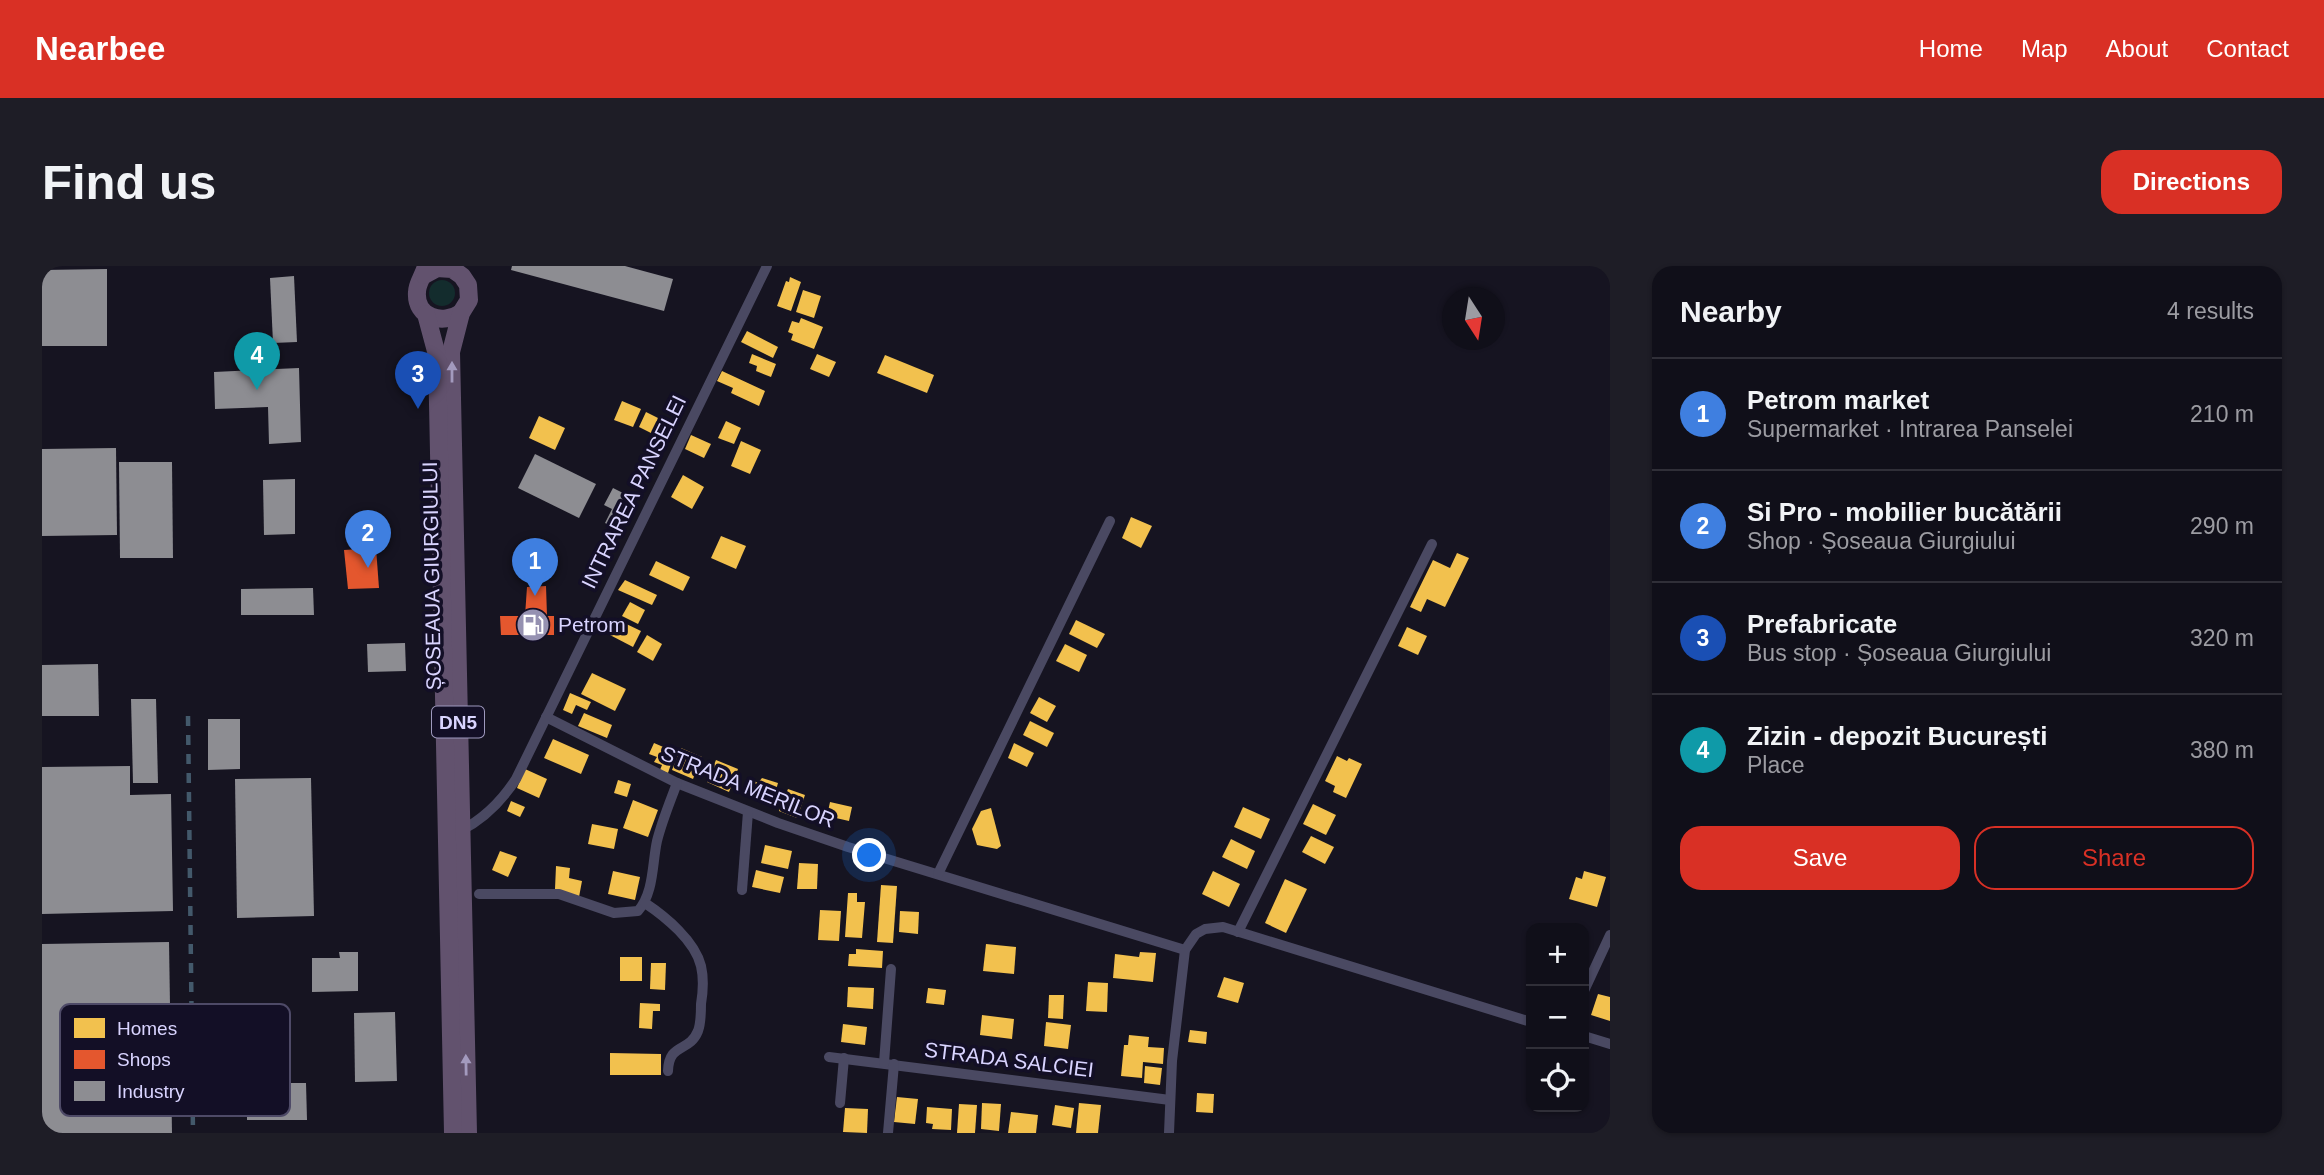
<!DOCTYPE html>
<html lang="en">
<head>
<meta charset="utf-8">
<style>
	:root { --surface:#100f19; --page:#1e1d26; --text:#f1f3f6; --muted:#9c9ca2; --line:#302f38; --accent:#d93025 }
	body { margin:0; font-family:Arial,sans-serif; background:var(--page); color:var(--text) }
	.controls { position:absolute; right:21px; bottom:21px; display:grid; overflow:hidden; border-radius:14px; box-shadow:0 2px 5px #0004 }
	.controls button { width:63px; height:63px; display:grid; place-items:center; padding:0; border:0; border-bottom:2px solid var(--line); background:var(--surface); color:var(--text); font:35px sans-serif }
	.compass { position:absolute; left:1400px; top:21px; width:63px; height:63px; border-radius:50%; background:var(--surface); box-shadow:0 2px 5px #0004; rotate:168deg }
	.you { position:absolute; left:828px; top:590px; width:24px; height:24px; margin:-18px; border:5px solid #fff; border-radius:50%; background:#1a73e8; box-shadow:0 0 0 10px #1a73e833 }
	.badge { display:grid; place-items:center; width:46px; height:46px; border-radius:50%; background:var(--accent); color:#fff; font-size:23px; font-weight:700 }
	.pin { position:absolute; translate:-50% -58px; filter:drop-shadow(0 2px 4px #0008) }
	.pin::after { content:''; position:absolute; top:37px; width:24px; height:21px; background:inherit; clip-path:polygon(0 0,100% 0,50% 100%) }
	.list { margin:0; padding:0; list-style:none }
	h2 { display:flex; justify-content:space-between; align-items:center; height:91px; margin:0; padding:0 28px; font-size:30px }
	h2 small { font-size:23px; font-weight:400; color:var(--muted) }
	.list li { display:grid; grid-template-columns:46px 1fr auto; gap:21px; align-items:center; box-sizing:border-box; height:112px; padding:0 28px; border-top:2px solid var(--line) }
	.list b { display:block; font-size:26px; white-space:nowrap }
	.list p { margin:0; font-size:23px; white-space:nowrap; color:var(--muted) }
	.list em { font-size:23px; font-style:normal; color:var(--muted) }
	.actions { display:flex; gap:14px; padding:21px 28px }
	.actions a { flex:1; padding:16px 0; border:2px solid var(--accent); border-radius:21px; text-align:center; font-size:24px; color:var(--accent) }
	.actions .main { background:var(--accent); color:#fff }
	.icon { flex:none; width:38px; height:38px; fill:none; stroke:currentColor; stroke-width:2; stroke-linecap:round; stroke-linejoin:round }
	.map { position:relative; flex:none; width:1568px; height:867px; overflow:hidden; border-radius:21px }
	header { display:flex; align-items:center; gap:42px; box-sizing:border-box; height:98px; padding:0 35px; background:var(--accent); color:#fff }
	header strong { font-size:33px }
	nav { display:flex; gap:38px; margin-inline-start:auto; font-size:24px }
	.intro { display:flex; align-items:center; justify-content:space-between; box-sizing:border-box; height:168px; padding:0 42px }
	h1 { margin:0; font-size:49px }
	.button { padding:18px 32px; border-radius:21px; background:var(--accent); color:#fff; font-size:24px; font-weight:700 }
	main { display:flex; gap:42px; padding:0 42px }
	aside { flex:1; background:var(--surface); border-radius:21px; box-shadow:0 2px 5px #0004 }
	.map>svg:first-child { display:block }
	.green { fill:#132c2d }
	.homes { fill:#f2c14e }
	.shops { fill:#e4572e }
	.industry { fill:#8d8d92 }
	.lines { fill:none; stroke-linecap:round; stroke-linejoin:round }
	.minor { stroke:#4a4962; stroke-width:10 }
	.trunk { stroke:#62526e; stroke-width:18 }
	.rail { stroke:#43596b; stroke-width:4.5; stroke-dasharray:10 9; stroke-linecap:butt }
	.oneway { fill:#a39abe }
	.labels { text-anchor:middle; stroke-width:7; stroke-linejoin:round; paint-order:stroke }
	.shield { fill:#130f26; stroke:#9e99be; stroke-width:2 }
	.shield-label { font-size:19px; font-weight:bold; fill:#d9d4ff }
	.street-label { font-size:21px; fill:#d9d4ff; stroke:#130f26 }
	.poi-label { font-size:21px; fill:#d9d4ff; stroke:#130f26; text-anchor:start }
	.key { fill:#130f26; stroke:#4e4a67; stroke-width:2 }
	.key-label { font-size:19px; fill:#d9d4ff }
</style>
</head>
<body>
<header>
<strong>Nearbee</strong>
<nav><a>Home</a><a>Map</a><a>About</a><a>Contact</a></nav>
</header>
<div class="intro"><h1>Find us</h1><a class="button">Directions</a></div>
<main>
<div class="map">
<svg width="1568" height="867" viewBox="0 0 1568 867">
	<rect width="100%" height="100%" fill="#161421"/>
	<circle class="green" cx="400" cy="27" r="13"/>
	<g class="homes">
		<polygon points="748,11 759,16 749,45 735,40 744,15 747,16"/>
		<polygon points="761,24 779,30 772,52 754,46"/>
		<polygon points="759,52 781,61 772,83 749,74 751,68 746,66 750,55 757,57"/>
		<polygon points="705,65 736,81 731,92 699,76"/>
		<polygon points="710,88 734,98 729,111 714,105 715,100 707,97"/>
		<polygon points="775,88 794,96 787,111 768,103"/>
		<polygon points="843,89 892,109 885,127 835,107"/>
		<polygon points="680,105 723,125 717,140 689,127 691,122 675,115"/>
		<polygon points="580,135 599,143 591,161 572,154"/>
		<polygon points="604,146 622,155 615,170 597,161"/>
		<polygon points="497,150 523,162 513,184 487,172"/>
		<polygon points="684,155 699,162 692,178 676,172"/>
		<polygon points="649,169 669,178 662,192 643,183"/>
		<polygon points="699,175 719,184 708,208 689,200"/>
		<polygon points="641,209 662,221 650,243 629,231"/>
		<polygon points="1089,251 1110,260 1099,282 1080,272"/>
		<polygon points="679,270 704,280 694,303 669,292"/>
		<polygon points="1415,287 1427,292 1403,341 1385,333 1379,346 1368,341 1391,294 1408,302"/>
		<polygon points="614,295 648,311 641,325 607,309"/>
		<polygon points="583,314 615,329 610,339 576,324"/>
		<polygon points="588,336 603,344 596,358 580,350"/>
		<polygon points="576,354 599,365 591,381 568,369"/>
		<polygon points="1034,354 1063,368 1055,382 1027,368"/>
		<polygon points="1365,361 1385,370 1376,389 1356,380"/>
		<polygon points="605,369 620,378 611,395 595,386"/>
		<polygon points="1023,378 1045,389 1037,406 1014,395"/>
		<polygon points="550,407 584,423 573,445 539,428"/>
		<polygon points="528,427 549,436 545,444 534,439 530,448 521,444"/>
		<polygon points="997,431 1014,440 1005,456 988,447"/>
		<polygon points="542,447 570,459 565,472 536,460"/>
		<polygon points="988,455 1012,467 1005,481 981,469"/>
		<polygon points="511,473 547,489 539,508 502,492"/>
		<polygon points="612,477 633,486 626,507 618,504 620,499 612,496 615,491 607,488"/>
		<polygon points="972,477 992,487 985,501 966,492"/>
		<polygon points="639,482 660,491 651,513 630,504"/>
		<polygon points="1295,490 1305,495 1307,492 1320,498 1304,532 1291,526 1293,520 1283,515"/>
		<polygon points="674,494 696,503 687,526 665,516"/>
		<polygon points="483,503 505,513 497,532 475,522"/>
		<polygon points="720,512 736,517 734,524 738,525 731,541 705,530 712,515 716,517"/>
		<polygon points="576,514 589,518 585,531 572,527"/>
		<polygon points="746,523 763,529 755,552 737,545"/>
		<polygon points="591,534 616,544 606,571 581,562"/>
		<polygon points="469,535 483,541 478,551 465,545"/>
		<polygon points="788,536 810,541 807,555 785,550"/>
		<polygon points="1271,538 1294,549 1284,569 1261,558"/>
		<polygon points="1201,541 1228,553 1219,573 1192,561"/>
		<polygon points="949,542 959,580 955,583 935,579 930,563 939,545"/>
		<polygon points="550,558 576,563 572,583 546,578"/>
		<polygon points="1269,570 1292,581 1283,598 1260,586"/>
		<polygon points="1189,573 1213,585 1205,603 1180,591"/>
		<polygon points="723,579 750,585 746,603 719,597"/>
		<polygon points="458,585 475,591 466,611 450,604"/>
		<polygon points="757,597 776,598 775,623 755,623"/>
		<polygon points="514,600 528,602 527,612 540,615 537,631 513,623"/>
		<polygon points="714,604 742,611 738,627 710,621"/>
		<polygon points="571,605 598,611 593,634 566,628"/>
		<polygon points="1171,605 1198,618 1187,641 1160,628"/>
		<polygon points="1542,605 1564,611 1555,641 1527,633 1534,611 1540,613"/>
		<polygon points="1243,613 1265,623 1244,667 1223,657"/>
		<polygon points="839,619 855,620 851,677 835,676"/>
		<polygon points="806,627 815,627 815,636 823,636 820,672 803,671"/>
		<polygon points="778,644 799,645 797,675 776,674"/>
		<polygon points="858,645 877,646 876,668 857,666"/>
		<polygon points="944,678 974,681 972,708 941,705"/>
		<polygon points="814,683 841,685 840,702 806,700 807,688 814,688"/>
		<polygon points="1098,686 1114,687 1111,716 1071,712 1073,688 1097,691"/>
		<rect x="578" y="691" width="22" height="24"/>
		<polygon points="609,697 624,697 623,724 608,723"/>
		<polygon points="1182,711 1202,717 1196,737 1175,731"/>
		<polygon points="1046,716 1066,717 1065,746 1044,745"/>
		<polygon points="806,721 832,722 831,743 805,741"/>
		<polygon points="886,722 904,724 902,739 884,737"/>
		<polygon points="1556,728 1568,731 1568,755 1549,749"/>
		<polygon points="1007,729 1022,729 1021,753 1006,752"/>
		<polygon points="598,737 618,738 618,745 611,745 610,763 597,762"/>
		<polygon points="940,749 972,753 970,773 938,769"/>
		<polygon points="1004,756 1029,759 1026,783 1002,780"/>
		<polygon points="801,758 825,761 823,779 799,776"/>
		<polygon points="1148,764 1165,766 1164,778 1146,776"/>
		<polygon points="1087,769 1107,771 1106,781 1122,782 1121,798 1101,796 1100,812 1079,810 1082,779 1086,779"/>
		<polygon points="568,787 619,788 619,809 568,809"/>
		<polygon points="1103,800 1120,802 1118,819 1102,817"/>
		<polygon points="1155,827 1172,828 1171,847 1154,846"/>
		<polygon points="855,831 876,833 873,858 852,856"/>
		<polygon points="940,837 959,838 957,865 939,863"/>
		<polygon points="1037,837 1059,839 1056,867 1034,867"/>
		<polygon points="917,838 935,839 933,867 915,867"/>
		<polygon points="1013,839 1032,842 1029,862 1010,859"/>
		<polygon points="885,841 910,843 909,864 890,863 891,858 884,857"/>
		<polygon points="803,842 826,843 825,867 801,866"/>
		<polygon points="969,846 996,849 994,867 966,867"/>
	</g>
	<g class="shops">
		<polygon points="334,282 337,322 306,323 302,284"/>
		<polygon points="504,320 505,350 512,350 512,369 459,369 458,350 483,350 485,321"/>
	</g>
	<g class="industry">
		<polygon points="470,0 583,0 631,13 622,45 469,4"/>
		<polygon points="65,3 65,80 0,80 0,4"/>
		<polygon points="252,10 255,76 231,77 228,12"/>
		<polygon points="257,102 259,176 227,178 226,141 173,143 172,106"/>
		<polygon points="74,182 75,269 0,270 0,183"/>
		<polygon points="493,188 554,218 537,252 476,222"/>
		<polygon points="77,196 130,196 131,292 78,292"/>
		<polygon points="253,213 253,268 222,269 221,214"/>
		<polygon points="571,222 591,232 575,263 563,257 570,243 562,239"/>
		<polygon points="271,322 272,349 199,349 199,323"/>
		<polygon points="363,377 364,405 326,406 325,378"/>
		<polygon points="56,398 57,450 0,450 0,399"/>
		<polygon points="89,433 114,433 116,517 91,517"/>
		<polygon points="166,453 198,453 198,503 166,504"/>
		<polygon points="88,500 88,529 129,528 131,645 0,648 0,501"/>
		<polygon points="269,512 272,650 195,652 193,513"/>
		<polygon points="127,676 130,867 0,867 0,678"/>
		<polygon points="297,686 316,686 316,725 270,726 270,692 298,692"/>
		<polygon points="353,746 355,815 313,816 312,747"/>
		<polygon points="205,817 264,817 265,854 205,854"/>
	</g>
	<g class="lines">
		<g class="minor">
			<polyline points="504,451 635,517 736,557 806,581 1143,684"/>
			<path d="M 418,565 C 442,553 459,536 474,513 L 725,0"/>
			<polyline points="896,608 1068,255"/>
			<polyline points="700,624 706,546"/>
			<path d="M 437,628 L 517,628 L 572,647 L 596,645 C 612,627 610,598 615,575 C 620,555 628,536 635,517"/>
			<path d="M 603,637 C 624,651 653,675 659,700 C 662,713 661,726 659,738 C 659,746 659,757 656,765 C 647,787 627,776 626,805"/>
			<polyline points="1196,666 1390,278"/>
			<polyline points="1542,725 1568,669"/>
			<polyline points="1542,770 1568,778"/>
			<polyline points="787,791 1128,834"/>
			<polyline points="842,797 849,703"/>
			<polyline points="798,837 802,792"/>
			<polyline points="846,867 852,798"/>
			<polyline points="1127,867 1130,795 1143,684 1154,668 1163,663 1181,661 1489,756"/>
		</g>
		<g class="trunk">
			<path d="M 384,0 C 382,9 375,17 375,26 C 373,52 401,59 419,47"/>
			<polyline points="382,9 395,2 410,3 420,10 426,19 427,34 419,47 409,86 426,867"/>
			<polyline points="384,48 395,89 411,867"/>
		</g>
		<polyline class="rail" points="146,450 151,867"/>
	</g>
	<defs><path id="oneway-solid" d="M-6-.8H1V-3.2L6.5 0L1 3.2V.8H-6Z" transform="scale(1.75)"/></defs>
	<g class="oneway">
		<use href="#oneway-solid" transform="translate(410 106) rotate(-90)"/>
		<use href="#oneway-solid" transform="translate(424 799) rotate(-91)"/>
	</g>
	<defs>
		<symbol id="fuel-disc" viewBox="-11 -11 22 22"><circle r="9.5" fill="#9591b1" stroke="#130f26"/><path d="M-5.5-6h7V0h2V4h1.3V-2.5L3-4.5l.8-.8L6-3V5H2.5V1h-1V6h-7ZM-4.2-4.7v3.2H.2V-4.7Z" fill="#fff"/></symbol>
	</defs>
	<g fill-rule="evenodd">
		<use href="#fuel-disc" x="472" y="340" width="38" height="38"/>
	</g>
	<g class="labels">
		<rect class="shield" x="390" y="440.5" width="52" height="31" rx="5"/>
		<g class="shield-label">
			<text x="416" y="463">DN5</text>
		</g>
		<g class="street-label">
			<text transform="translate(592 226) rotate(-64)" y="7">INTRAREA PANSELEI</text>
			<text transform="translate(390 310) rotate(-91)" y="7">ȘOSEAUA GIURGIULUI</text>
			<text transform="translate(706 521) rotate(22)" y="7">STRADA MERILOR</text>
			<text transform="translate(967 794) rotate(7)" y="7">STRADA SALCIEI</text>
		</g>
		<g class="poi-label">
			<text x="516" y="366">Petrom</text>
		</g>
	</g>
	<rect x="18" y="738" width="230" height="112" rx="10" class="key"/>
	<rect x="32" y="752" width="31" height="20" fill="#f2c14e"/>
	<rect x="32" y="784" width="31" height="19" fill="#e4572e"/>
	<rect x="32" y="815" width="31" height="20" fill="#8d8d92"/>
	<g class="key-label">
		<text x="75" y="769">Homes</text>
		<text x="75" y="800">Shops</text>
		<text x="75" y="832">Industry</text>
	</g>
</svg>
<div class="controls">
<button>+</button>
<button>−</button>
<button><svg class="icon" aria-label="locate" viewBox="0 0 24 24"><circle cx="12" cy="12" r="6"/><path d="M12 2v4M12 18v4M2 12h4M18 12h4"/></svg></button>
</div>
<svg class="compass" viewBox="-18 -18 36 36"><path d="M0-13l5 13h-10z" fill="#e53935"/><path d="M0 13l5-13h-10z" fill="#9c9ca2"/></svg>
<div class="you"></div>
<div class="pin badge" style="left:493px;top:330px;background:#3f7fe0">1</div>
<div class="pin badge" style="left:326px;top:302px;background:#3f7fe0">2</div>
<div class="pin badge" style="left:376px;top:143px;background:#1a4fb4">3</div>
<div class="pin badge" style="left:215px;top:124px;background:#0f9aa8">4</div>
</div>
<aside>
<h2>Nearby<small>4 results</small></h2>
<ul class="list">
<li><span class="badge" style="background:#3f7fe0">1</span><div><b>Petrom market</b><p>Supermarket · Intrarea Panselei</p></div><em>210 m</em></li>
<li><span class="badge" style="background:#3f7fe0">2</span><div><b>Si Pro - mobilier bucătării</b><p>Shop · Șoseaua Giurgiului</p></div><em>290 m</em></li>
<li><span class="badge" style="background:#1a4fb4">3</span><div><b>Prefabricate</b><p>Bus stop · Șoseaua Giurgiului</p></div><em>320 m</em></li>
<li><span class="badge" style="background:#0f9aa8">4</span><div><b>Zizin - depozit București</b><p>Place</p></div><em>380 m</em></li>
</ul>
<div class="actions"><a class="main">Save</a><a>Share</a></div>
</aside>
</main>
</body>
</html>
